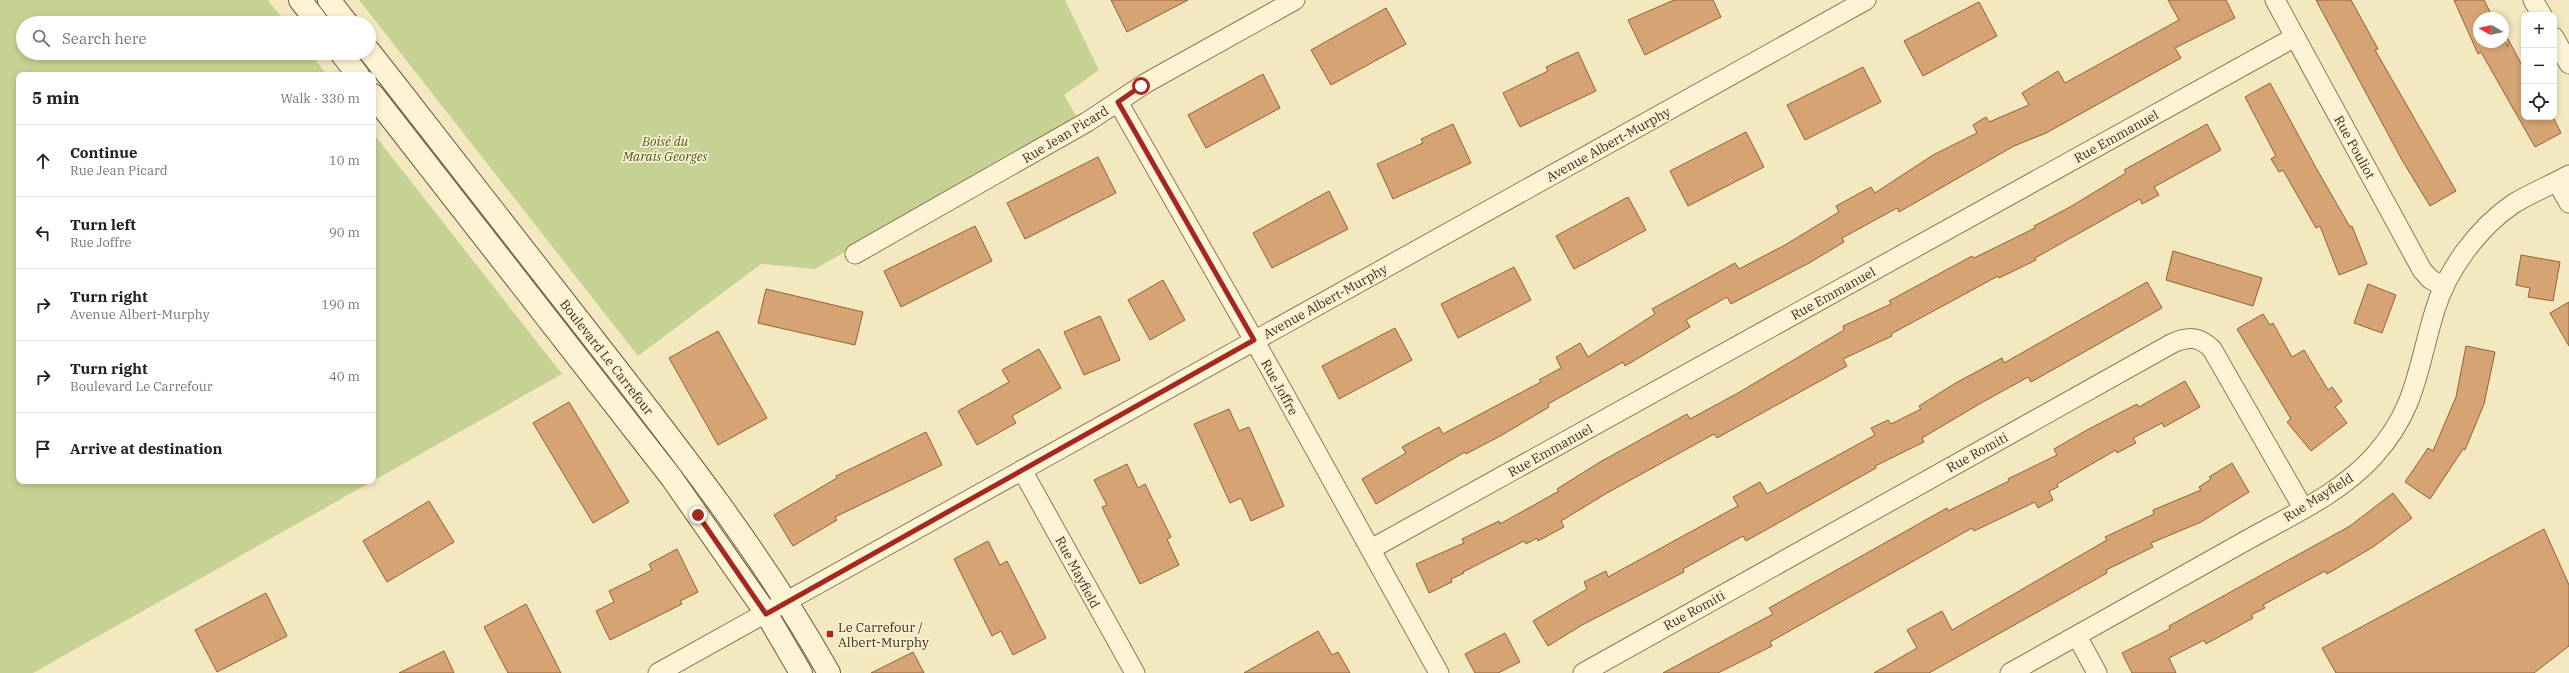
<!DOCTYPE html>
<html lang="en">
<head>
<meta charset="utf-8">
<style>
	:root { --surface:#fff; --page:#f2f2f2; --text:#222; --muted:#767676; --line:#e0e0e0 }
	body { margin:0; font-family:"IBM Plex Serif",serif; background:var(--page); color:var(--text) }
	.controls { position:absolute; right:12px; top:12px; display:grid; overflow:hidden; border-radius:8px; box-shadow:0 2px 6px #0003 }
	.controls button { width:36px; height:36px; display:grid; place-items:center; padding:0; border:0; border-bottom:1px solid var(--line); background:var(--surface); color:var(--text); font:20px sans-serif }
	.compass { position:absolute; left:2473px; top:12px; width:36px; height:36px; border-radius:50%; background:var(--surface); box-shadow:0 2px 6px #0003; rotate:279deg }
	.stop { position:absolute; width:12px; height:12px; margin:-9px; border:3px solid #a5281f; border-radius:50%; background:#fff }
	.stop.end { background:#a5281f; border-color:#fff; box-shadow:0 1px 4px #0008 }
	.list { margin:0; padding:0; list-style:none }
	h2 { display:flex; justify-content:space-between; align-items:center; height:52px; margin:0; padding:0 16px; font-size:17px }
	h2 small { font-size:13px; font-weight:400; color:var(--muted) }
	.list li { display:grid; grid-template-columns:26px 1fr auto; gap:12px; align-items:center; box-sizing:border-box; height:72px; padding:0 16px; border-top:1px solid var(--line) }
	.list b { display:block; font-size:15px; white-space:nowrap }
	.list p { margin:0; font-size:13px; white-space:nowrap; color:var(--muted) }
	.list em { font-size:13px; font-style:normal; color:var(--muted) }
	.icon { flex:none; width:22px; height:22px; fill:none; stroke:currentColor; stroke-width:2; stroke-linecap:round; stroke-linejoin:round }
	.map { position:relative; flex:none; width:2569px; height:673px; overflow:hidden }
	.search { position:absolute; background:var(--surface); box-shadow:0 2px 6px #0003; left:16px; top:16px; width:360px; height:44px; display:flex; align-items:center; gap:10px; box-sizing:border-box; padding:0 14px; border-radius:22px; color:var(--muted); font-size:15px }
	.panel { position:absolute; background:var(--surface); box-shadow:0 2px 6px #0003; left:16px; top:72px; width:360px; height:412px; border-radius:8px }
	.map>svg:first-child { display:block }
	.green { fill:#c6d293 }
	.building { fill:#d6a372; stroke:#916239 }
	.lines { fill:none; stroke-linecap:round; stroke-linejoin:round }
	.street-casing { stroke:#8f7856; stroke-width:21 }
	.secondary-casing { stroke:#705939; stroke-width:24 }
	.street { stroke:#fdf4d5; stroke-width:19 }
	.secondary { stroke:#fdf4d5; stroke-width:22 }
	.route { stroke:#a5281f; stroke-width:5 }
	.poi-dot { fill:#a5281f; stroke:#f9f1d1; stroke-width:1.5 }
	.labels { text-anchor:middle; stroke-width:3.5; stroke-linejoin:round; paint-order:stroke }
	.street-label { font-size:13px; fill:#3d2e1c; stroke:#f9f1d1 }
	.park-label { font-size:13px; font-style:italic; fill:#485b20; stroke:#f9f1d1 }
	.poi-label { font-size:13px; fill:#3d2e1c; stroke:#f9f1d1; text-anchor:start }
</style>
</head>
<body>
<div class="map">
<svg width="2569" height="673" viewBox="0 0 2569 673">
	<rect width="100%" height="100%" fill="#f3e8c0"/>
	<g class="green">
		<polygon points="0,0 268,0 286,23 23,23 23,53 310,53 327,75 19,75 19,481 373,481 373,133 562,374 33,673 0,673"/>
		<polygon points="359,0 1065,0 1099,70 1064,95 1078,119 815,269 761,264 638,356"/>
	</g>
	<g class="building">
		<polygon points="1111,0 1188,0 1127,32"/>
		<polygon points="1674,0 1713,0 1721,17 1645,55 1628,20"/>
		<polygon points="2168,0 2226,0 2235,18 2175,48 2181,58 2046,133 2014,146 1899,212 1897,208 1842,238 1844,242 1809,263 1731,304 1727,297 1686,320 1690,327 1625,366 1623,362 1548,404 1549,407 1502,435 1466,454 1465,452 1376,504 1362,479 1406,453 1402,447 1439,427 1443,434 1541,382 1539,380 1561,368 1556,357 1580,343 1588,357 1655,314 1652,309 1735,263 1739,269 1785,245 1839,212 1836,206 1871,187 1875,193 1933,155 1977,133 1973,125 1986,117 1989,122 2029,105 2022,93 2058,71 2065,83 2179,20"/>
		<polygon points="2316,0 2351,0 2378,49 2375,50 2456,191 2430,206 2402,160"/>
		<polygon points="2454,0 2484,0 2493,18 2479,18 2479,42 2503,42 2503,38 2508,47 2508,39 2524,69 2524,117 2553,117 2561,133 2535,147 2481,52 2478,54"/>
		<polygon points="1979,2 1997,36 1923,76 1904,41"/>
		<polygon points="1386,8 1406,44 1331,85 1311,50"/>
		<polygon points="1578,52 1596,91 1520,127 1503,93 1548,71 1546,67"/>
		<polygon points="1863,67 1881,102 1805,140 1787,105"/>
		<polygon points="1263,74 1280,108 1206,148 1188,115"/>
		<polygon points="2270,83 2315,166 2350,227 2352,226 2367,264 2339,275 2320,226 2316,228 2283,170 2279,172 2271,159 2276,156 2245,97"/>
		<polygon points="1453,124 1471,163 1393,199 1377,164 1423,143 1421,139"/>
		<polygon points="2207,124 2221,150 2154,187 2159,195 2142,204 2140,199 2035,258 2036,260 1999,278 1998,276 1891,334 1892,336 1843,359 1847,366 1717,438 1714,434 1607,493 1561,521 1564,527 1538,541 1537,538 1526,544 1524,541 1463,572 1464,573 1451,579 1452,582 1429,593 1416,564 1464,543 1462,539 1499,521 1500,524 1559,491 1557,489 1600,462 1687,414 1690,419 1738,393 1844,330 1843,326 1891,304 1889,301 1972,256 1974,258 2035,228 2034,226 2070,207 2126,173 2124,170"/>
		<polygon points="1746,132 1764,167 1688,206 1670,171"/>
		<polygon points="1098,157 1116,193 1025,239 1007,203"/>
		<polygon points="1329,191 1348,229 1272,268 1253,233"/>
		<polygon points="1628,197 1646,230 1574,269 1556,236"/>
		<polygon points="975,226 992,261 901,307 884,271"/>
		<polygon points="2173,251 2262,278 2253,306 2166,280"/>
		<polygon points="2521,255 2560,262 2553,301 2528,297 2530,288 2516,285"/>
		<polygon points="1514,267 1531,300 1458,338 1441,304"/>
		<polygon points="1163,280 1185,320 1150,340 1128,300"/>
		<polygon points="2147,282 2162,308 2031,382 2028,377 1981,403 1922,438 1924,442 1875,466 1876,468 1746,541 1743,536 1683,569 1684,572 1582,625 1548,646 1533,621 1587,589 1584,582 1606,571 1608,577 1738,506 1733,497 1760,482 1767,494 1875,435 1871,428 1888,420 1891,424 1921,409 1919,406 1954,384 2002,358 2004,363"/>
		<polygon points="2368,284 2396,295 2382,333 2354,323"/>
		<polygon points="766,289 863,312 855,345 758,323"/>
		<polygon points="2569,302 2569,346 2550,313"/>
		<polygon points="2263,314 2270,325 2273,323 2292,357 2304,350 2328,390 2332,387 2342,401 2335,407 2347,423 2311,451 2287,422 2291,419 2237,329"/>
		<polygon points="1100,316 1120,360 1084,375 1064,332"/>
		<polygon points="1395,328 1412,360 1339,399 1322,366"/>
		<polygon points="718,331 767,418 718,445 669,358"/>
		<polygon points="2466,346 2495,352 2484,404 2465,450 2463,449 2430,499 2405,482 2428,448 2433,451 2456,397"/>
		<polygon points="1039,349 1061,388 1012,416 1016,423 977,445 958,411 1009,382 1002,370"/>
		<polygon points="2185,381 2200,407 2164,427 2162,423 2133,438 2136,443 2117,453 2116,450 2057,484 2058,487 2049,491 2053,500 2038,508 2035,502 1974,531 1972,528 1770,642 1772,646 1718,673 1663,673 1773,614 1769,608 1947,508 1948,511 2009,481 2008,479 2057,455 2054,449 2087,430 2137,404 2139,407"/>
		<polygon points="569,402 629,502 593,523 533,423"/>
		<polygon points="1229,409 1239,431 1249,427 1284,506 1251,521 1241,498 1230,503 1194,424"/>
		<polygon points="926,432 942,465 835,517 837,520 793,546 774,515 837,478 836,476"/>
		<polygon points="2232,463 2249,492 2201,522 2151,543 2153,547 2106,570 2107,573 1929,673 1874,673 1917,648 1907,630 1942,611 1952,630 2107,540 2105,537 2154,514 2153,510 2201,490 2199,487 2211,479 2209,477"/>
		<polygon points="1127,464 1138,488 1145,484 1171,537 1167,539 1179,565 1140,584 1102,507 1107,505 1094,480"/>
		<polygon points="2393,493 2412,518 2373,547 2327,574 2325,571 2263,605 2265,608 2251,615 2253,618 2206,644 2204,640 2169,658 2176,673 2132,673 2122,653 2170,629 2169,626 2350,526"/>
		<polygon points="429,501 454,542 387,582 363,541"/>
		<polygon points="2544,529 2569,585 2569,646 2534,673 2336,673 2322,648"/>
		<polygon points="988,541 1000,565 1007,561 1046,638 1013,655 1001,631 992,636 954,559"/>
		<polygon points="677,549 698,592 680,601 682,604 610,640 596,611 614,602 609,591 652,570 649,564"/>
		<polygon points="266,593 287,636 217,672 195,630"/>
		<polygon points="526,604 561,673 508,673 484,627"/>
		<polygon points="1318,631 1332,655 1338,652 1350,673 1244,673"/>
		<polygon points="1505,633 1520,662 1498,673 1475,673 1465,654"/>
		<polygon points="444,651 454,673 399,673"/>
		<polygon points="913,652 924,673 871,673"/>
	</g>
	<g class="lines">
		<defs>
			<g id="street">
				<polyline points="2275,0 2422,270 2430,279 2444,287"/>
				<polyline points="2533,0 2542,15"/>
				<polyline points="2554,37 2569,64"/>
				<polyline points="1118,102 1271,370 1439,673"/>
				<polyline points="2557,182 2569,203"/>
				<polyline points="855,254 1087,122 1146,83 1295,0"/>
				<polyline points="1022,470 1135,673"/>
				<polyline points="1371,549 2295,37"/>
				<polyline points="2077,636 2097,673"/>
				<polyline points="658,673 1866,0"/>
				<path d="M 1583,673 L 2171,344 C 2188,336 2199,336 2212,349 L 2303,508"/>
				<path d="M 2010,673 C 2087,630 2163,587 2240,544 C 2285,518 2338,496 2374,456 C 2417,408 2417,368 2435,310 C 2447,270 2478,228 2513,204 C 2531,193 2551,185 2569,175"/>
			</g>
			<g id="secondary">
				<polyline points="300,0 318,23"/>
				<polyline points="329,0 347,23"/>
				<path d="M 369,51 C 443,145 516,240 589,333 C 675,443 761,552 829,673"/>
				<polyline points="341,53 358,75"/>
				<polyline points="373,95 671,477 766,613 801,673"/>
			</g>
		</defs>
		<use href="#street" class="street-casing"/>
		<use href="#secondary" class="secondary-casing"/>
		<use href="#street" class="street"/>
		<use href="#secondary" class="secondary"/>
	</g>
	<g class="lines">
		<polyline class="route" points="698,515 766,614 1254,340 1118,102 1141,86"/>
	</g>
	<rect class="poi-dot" x="826" y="630" width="8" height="8" rx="2"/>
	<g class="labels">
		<g class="street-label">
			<text transform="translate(1065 134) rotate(-31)" y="5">Rue Jean Picard</text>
			<text transform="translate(2116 136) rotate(-29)" y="5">Rue Emmanuel</text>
			<text transform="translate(1608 144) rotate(-29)" y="5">Avenue Albert-Murphy</text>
			<text transform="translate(2355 147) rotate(61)" y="5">Rue Pouliot</text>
			<text transform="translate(1833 293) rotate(-29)" y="5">Rue Emmanuel</text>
			<text transform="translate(1325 301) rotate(-29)" y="5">Avenue Albert-Murphy</text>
			<text transform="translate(607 357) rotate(52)" y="5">Boulevard Le Carrefour</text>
			<text transform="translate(1280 387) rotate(61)" y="5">Rue Joffre</text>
			<text transform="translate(1550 450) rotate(-29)" y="5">Rue Emmanuel</text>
			<text transform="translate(1977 452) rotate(-29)" y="5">Rue Romiti</text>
			<text transform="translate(2318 497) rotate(-32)" y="5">Rue Mayfield</text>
			<text transform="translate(1078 572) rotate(62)" y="5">Rue Mayfield</text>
			<text transform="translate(1694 610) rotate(-29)" y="5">Rue Romiti</text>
		</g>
		<g class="park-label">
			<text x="665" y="146">Boisé du<tspan x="665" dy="15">Marais Georges</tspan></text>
		</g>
		<g class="poi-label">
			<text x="838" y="632">Le Carrefour /<tspan x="838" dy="15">Albert-Murphy</tspan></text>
		</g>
	</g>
</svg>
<div class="controls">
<button>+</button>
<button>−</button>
<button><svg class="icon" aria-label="locate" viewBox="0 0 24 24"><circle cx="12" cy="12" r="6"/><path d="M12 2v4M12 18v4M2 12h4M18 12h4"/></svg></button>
</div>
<svg class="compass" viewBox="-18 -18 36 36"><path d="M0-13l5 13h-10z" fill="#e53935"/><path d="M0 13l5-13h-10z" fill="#767676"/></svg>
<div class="stop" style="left:1141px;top:86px"></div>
<div class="stop end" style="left:698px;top:515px"></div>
<div class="search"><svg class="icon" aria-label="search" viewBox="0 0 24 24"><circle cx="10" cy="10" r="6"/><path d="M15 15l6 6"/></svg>Search here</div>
<section class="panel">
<h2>5 min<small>Walk · 330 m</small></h2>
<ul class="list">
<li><svg class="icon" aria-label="ahead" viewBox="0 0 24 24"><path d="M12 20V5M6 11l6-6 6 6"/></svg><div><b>Continue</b><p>Rue Jean Picard</p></div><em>10 m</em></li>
<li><svg class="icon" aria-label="left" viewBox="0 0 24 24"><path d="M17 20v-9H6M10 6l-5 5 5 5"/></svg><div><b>Turn left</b><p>Rue Joffre</p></div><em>90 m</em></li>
<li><svg class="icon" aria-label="right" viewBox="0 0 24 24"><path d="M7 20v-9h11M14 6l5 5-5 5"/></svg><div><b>Turn right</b><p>Avenue Albert-Murphy</p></div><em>190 m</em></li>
<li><svg class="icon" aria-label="right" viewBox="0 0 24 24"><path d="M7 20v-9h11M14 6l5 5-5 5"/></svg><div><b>Turn right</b><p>Boulevard Le Carrefour</p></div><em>40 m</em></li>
<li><svg class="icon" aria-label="arrive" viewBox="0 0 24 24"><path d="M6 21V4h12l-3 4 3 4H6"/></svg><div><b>Arrive at destination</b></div></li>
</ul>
</section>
</div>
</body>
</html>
